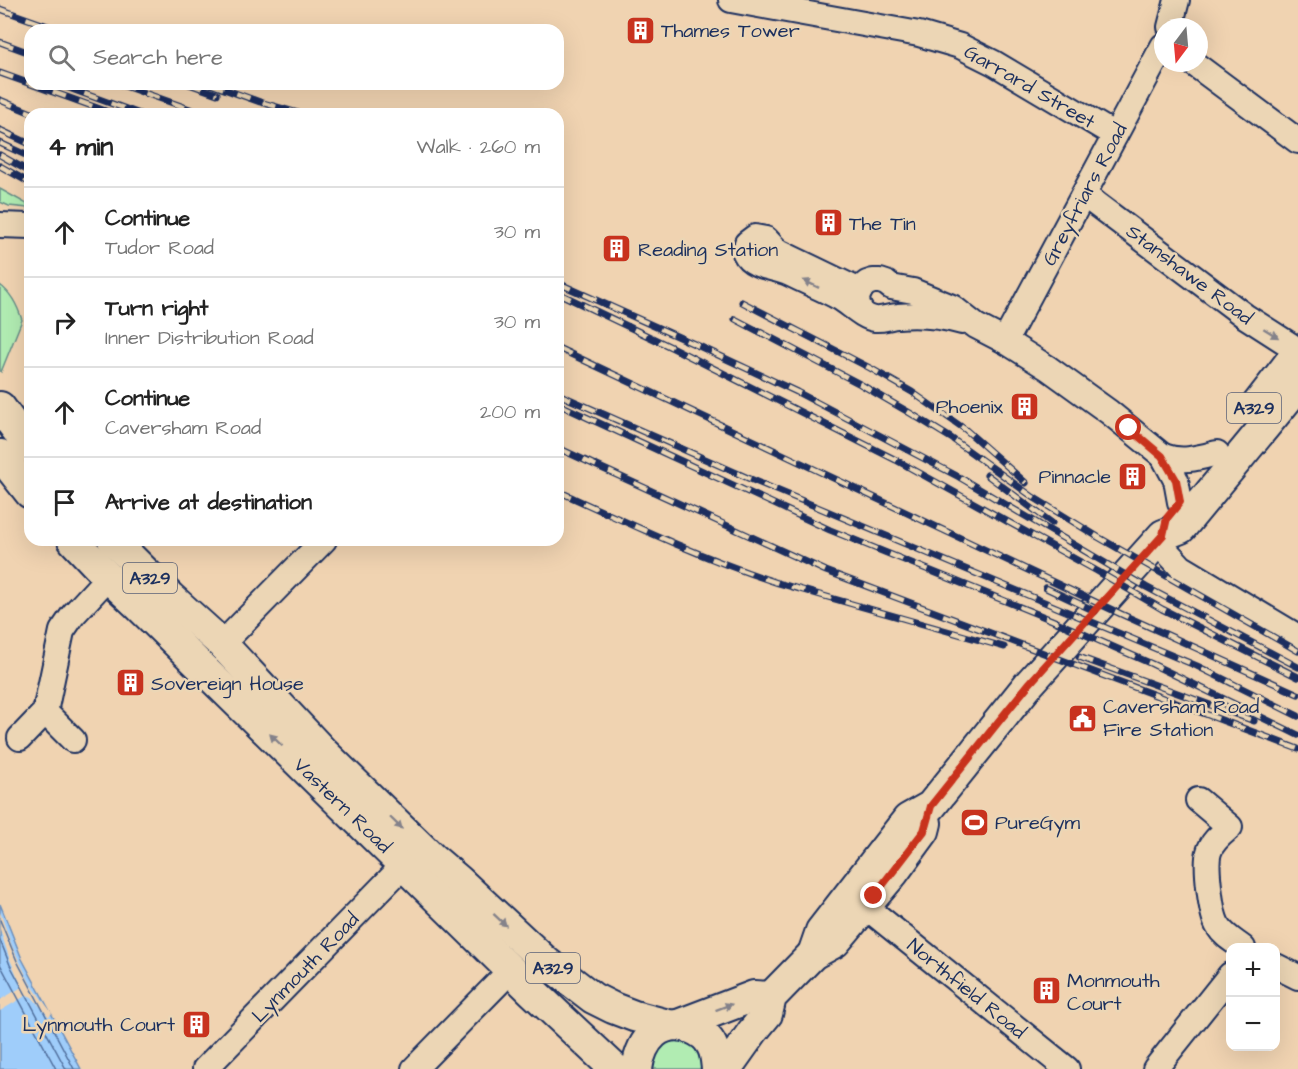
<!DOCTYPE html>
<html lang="en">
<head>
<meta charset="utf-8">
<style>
	:root { --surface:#fff; --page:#f2f2f2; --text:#222; --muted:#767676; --line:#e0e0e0 }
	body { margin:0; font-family:"Architects Daughter",sans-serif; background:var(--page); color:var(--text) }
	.controls { position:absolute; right:18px; bottom:18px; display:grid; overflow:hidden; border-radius:12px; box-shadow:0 6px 24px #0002 }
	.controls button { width:54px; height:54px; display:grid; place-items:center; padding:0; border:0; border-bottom:2px solid var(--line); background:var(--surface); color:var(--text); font:30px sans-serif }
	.compass { position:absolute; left:1154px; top:18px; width:54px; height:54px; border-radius:50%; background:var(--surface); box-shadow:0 6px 24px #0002; rotate:196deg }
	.stop { position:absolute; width:18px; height:18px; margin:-14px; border:4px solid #c8321e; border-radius:50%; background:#fff }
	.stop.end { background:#c8321e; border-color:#fff; box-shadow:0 2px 6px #0008 }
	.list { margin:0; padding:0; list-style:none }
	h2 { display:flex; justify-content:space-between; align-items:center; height:78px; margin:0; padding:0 24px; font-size:26px }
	h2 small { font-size:20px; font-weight:400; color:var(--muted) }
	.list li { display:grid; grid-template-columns:39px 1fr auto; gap:18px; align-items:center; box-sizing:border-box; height:90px; padding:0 24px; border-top:2px solid var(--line) }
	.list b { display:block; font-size:22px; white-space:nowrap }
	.list p { margin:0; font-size:20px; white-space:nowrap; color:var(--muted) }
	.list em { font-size:20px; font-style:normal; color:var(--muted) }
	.icon { flex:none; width:33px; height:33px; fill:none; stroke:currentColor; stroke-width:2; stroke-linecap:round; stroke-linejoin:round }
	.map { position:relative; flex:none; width:1298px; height:1069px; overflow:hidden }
	.search { position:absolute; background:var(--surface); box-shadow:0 6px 24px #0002; left:24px; top:24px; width:540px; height:66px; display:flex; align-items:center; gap:15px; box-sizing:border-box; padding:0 21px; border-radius:18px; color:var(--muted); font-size:22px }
	.panel { position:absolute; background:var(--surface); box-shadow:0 6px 24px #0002; left:24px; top:108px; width:540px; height:438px; border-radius:18px }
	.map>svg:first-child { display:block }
	.green { fill:#b1ecb2; stroke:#668e88; stroke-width:1.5 }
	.water { fill:#9fcdfa; stroke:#6a8ebc; stroke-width:1.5 }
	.pier { fill:#f0d3b1 }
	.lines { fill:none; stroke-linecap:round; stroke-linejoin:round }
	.shore { stroke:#506e9c; stroke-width:1.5 }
	.minor-casing { stroke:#1b2f5e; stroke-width:28 }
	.major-casing { stroke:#1b2f5e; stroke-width:34 }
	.minor { stroke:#ecd6b5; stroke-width:24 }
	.major { stroke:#ecd6b5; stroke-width:30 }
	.rail-casing { stroke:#1b2f5e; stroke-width:7 }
	.rail { stroke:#ecd6b5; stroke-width:4.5; stroke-dasharray:14; stroke-linecap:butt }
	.oneway { fill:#84828a }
	.route { stroke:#c8321e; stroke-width:8 }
	.labels { text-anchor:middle; stroke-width:5; stroke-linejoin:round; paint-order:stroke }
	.shield { fill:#ecd6b5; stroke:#5a6178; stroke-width:1.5 }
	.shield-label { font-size:18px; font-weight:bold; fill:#1b2f5e }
	.poi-label { font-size:20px; fill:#1b2f5e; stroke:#ecd6b5; text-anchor:start }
	.street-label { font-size:20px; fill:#1b2f5e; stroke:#ecd6b5 }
</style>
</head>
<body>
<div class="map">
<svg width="1298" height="1069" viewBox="0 0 1298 1069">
	<rect width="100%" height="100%" fill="#f0d3b1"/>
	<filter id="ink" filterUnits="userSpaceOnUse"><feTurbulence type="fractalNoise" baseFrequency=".0167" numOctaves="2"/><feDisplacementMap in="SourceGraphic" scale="12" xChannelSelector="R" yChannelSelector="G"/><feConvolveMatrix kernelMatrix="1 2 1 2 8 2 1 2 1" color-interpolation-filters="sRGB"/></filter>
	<g filter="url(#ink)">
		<g class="green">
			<polygon points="0,189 27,204 29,208 9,206 0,202"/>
			<path d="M 0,285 C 11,293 18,307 22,320 L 1,372 L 0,371 Z"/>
			<polygon points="675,1036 699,1047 704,1069 649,1069 652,1049"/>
		</g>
		<polygon class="water" points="0,904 22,959 81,1069 0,1069"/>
		<polygon class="pier" points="0,912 12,946 30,983 52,1013 49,1017 32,997 27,995 0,1011 0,1000 22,987 9,957 0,929"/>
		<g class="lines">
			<g class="shore">
				<polyline points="0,920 17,961 74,1069"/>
				<polyline points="0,940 10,965 66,1069"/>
				<polyline points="0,964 56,1069"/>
			</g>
			<defs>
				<g id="minor">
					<polyline points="731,0 919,34 960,46 994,63 1115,135"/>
					<polyline points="1170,27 1177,0"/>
					<polyline points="1193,63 1298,141"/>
					<polyline points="1084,195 1245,316 1298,350"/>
					<polyline points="0,225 30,226"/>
					<path d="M 860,291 L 777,251 L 766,239 L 755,237 L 747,243 L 745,253 C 752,268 776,267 790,274 C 806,282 824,289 840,298 C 850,304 864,318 875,319 C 883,320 891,316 898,316 C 920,314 941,316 962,322"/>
					<polyline points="862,313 859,307 857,301 858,294 861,288 867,283 873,281 880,281 886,283 891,287 913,291 952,307 976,326 1005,341 1048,368 1109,412 1163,456 1176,480 1180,502"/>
					<polyline points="1005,341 1163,46"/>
					<path d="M 1163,456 C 1182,463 1198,458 1217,453"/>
					<polyline points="1157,541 1181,567 1298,637"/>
					<polyline points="222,644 324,540"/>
					<polyline points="45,712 73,740"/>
					<polyline points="20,738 45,712 62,631 73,615 108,577"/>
					<path d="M 1198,800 L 1230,827 C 1222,834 1212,841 1209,852 C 1205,865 1211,915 1218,926 C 1224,936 1234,941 1243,948"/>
					<polyline points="866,907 1067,1069"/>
					<polyline points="1276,966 1298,977"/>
					<polyline points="205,1069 404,865"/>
					<polyline points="414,1069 511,970"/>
					<polyline points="1155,1069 1230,975"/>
				</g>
				<g id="major">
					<polyline points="1257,405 1298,352"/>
					<polyline points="0,407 30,448"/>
					<polyline points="0,455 30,493"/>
					<polyline points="73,540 108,577 137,604 532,991 615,1069"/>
					<polyline points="113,540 170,597 222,644 324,753 432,858 458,880 546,962 593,998 613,1008 634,1016 668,1025"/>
					<polyline points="813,954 821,931 908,819 931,806 1029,684 1163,535 1181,528 1298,386"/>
					<polyline points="678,1025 754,996 771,997"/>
					<path d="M 637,1069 C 641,1040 660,1017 691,1028 C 701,1032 708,1037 712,1046 C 716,1053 716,1061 717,1069"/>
					<polyline points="726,1069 753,1031 767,1014 771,997 813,954 835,942 894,872 924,831 926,823"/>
				</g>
			</defs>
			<use href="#minor" class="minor-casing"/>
			<use href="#major" class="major-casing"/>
			<use href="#minor" class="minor"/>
			<use href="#major" class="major"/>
			<defs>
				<g id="rail">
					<polyline points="0,9 59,30"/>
					<polyline points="0,42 30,53"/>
					<polyline points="0,73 114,114"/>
					<polyline points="58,84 140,114"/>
					<polyline points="119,84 204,114"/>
					<polyline points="189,84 217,94"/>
					<polyline points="210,84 260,102 302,114"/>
					<polyline points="0,100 34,114"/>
					<polyline points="0,130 30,144"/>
					<polyline points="0,143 30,157"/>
					<polyline points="0,155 30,172"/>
					<polyline points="0,166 30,183"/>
					<polyline points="558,283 701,347 797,392 959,477 1146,587 1298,667"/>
					<polyline points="558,293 673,348 896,460 1097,571 1162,609 1298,677"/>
					<polyline points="742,302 870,368 912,392 966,430 1026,483"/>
					<polyline points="735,319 860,384 910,413 951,438 1033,497 1098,537 1298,651"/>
					<polyline points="558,348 1121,614 1298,694"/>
					<polyline points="558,394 748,478 1197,666 1298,716"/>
					<polyline points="558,404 830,530 1052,620 1152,664 1298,735"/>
					<polyline points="558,448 826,571 1298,749"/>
					<polyline points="987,475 1052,523"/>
					<path d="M 558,491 C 630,524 702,558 778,583 L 1004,647"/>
					<polyline points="1046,588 1095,611"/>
					<polyline points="1079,657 1254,721"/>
				</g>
			</defs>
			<use href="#rail" class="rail-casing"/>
			<use href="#rail" class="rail"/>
		</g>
		<defs><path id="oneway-solid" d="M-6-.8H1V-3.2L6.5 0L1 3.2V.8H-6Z" transform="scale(1.5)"/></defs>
		<g class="oneway">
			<use href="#oneway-solid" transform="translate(811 284) rotate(-154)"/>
			<use href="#oneway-solid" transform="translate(1271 333) rotate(32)"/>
			<use href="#oneway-solid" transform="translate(276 740) rotate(-136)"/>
			<use href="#oneway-solid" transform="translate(396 823) rotate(44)"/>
			<use href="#oneway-solid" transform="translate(500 920) rotate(43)"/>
			<use href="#oneway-solid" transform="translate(724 1007) rotate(-20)"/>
		</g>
	</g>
	<g class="lines" filter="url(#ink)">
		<polyline class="route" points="874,896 924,831 931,806 999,721 1029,684 1163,535 1167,518 1180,502 1176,480 1162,456 1129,428"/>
	</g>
	<defs>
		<symbol id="building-square" viewBox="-11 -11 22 22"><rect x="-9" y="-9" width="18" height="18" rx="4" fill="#c8321e" stroke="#ecd6b5"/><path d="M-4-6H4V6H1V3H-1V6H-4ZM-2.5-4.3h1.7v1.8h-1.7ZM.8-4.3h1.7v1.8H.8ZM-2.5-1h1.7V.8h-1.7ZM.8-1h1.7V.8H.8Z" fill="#fff"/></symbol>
		<symbol id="civic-square" viewBox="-11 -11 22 22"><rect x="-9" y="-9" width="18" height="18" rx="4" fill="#c8321e" stroke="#ecd6b5"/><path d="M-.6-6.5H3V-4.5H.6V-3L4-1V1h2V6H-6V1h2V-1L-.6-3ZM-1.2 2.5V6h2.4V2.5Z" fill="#fff"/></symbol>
		<symbol id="stadium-square" viewBox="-11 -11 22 22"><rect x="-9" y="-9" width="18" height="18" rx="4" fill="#c8321e" stroke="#ecd6b5"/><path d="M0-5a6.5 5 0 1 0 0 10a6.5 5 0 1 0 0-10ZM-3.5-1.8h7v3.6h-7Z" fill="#fff"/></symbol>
	</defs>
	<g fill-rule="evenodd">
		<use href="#building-square" x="624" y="14" width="33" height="33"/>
		<use href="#building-square" x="812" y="206" width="33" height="33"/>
		<use href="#building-square" x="600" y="232" width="33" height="33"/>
		<use href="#building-square" x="1008" y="390" width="33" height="33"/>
		<use href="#building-square" x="1116" y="460" width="33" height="33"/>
		<use href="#building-square" x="114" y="666" width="33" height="33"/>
		<use href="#civic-square" x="1066" y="702" width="33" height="33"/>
		<use href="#stadium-square" x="958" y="806" width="33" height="33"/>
		<use href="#building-square" x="1030" y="974" width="33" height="33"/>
		<use href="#building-square" x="180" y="1008" width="33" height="33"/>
	</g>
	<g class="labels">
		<g class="shield">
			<rect x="1227" y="393" width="54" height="30" rx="4.5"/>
			<rect x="123" y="563" width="54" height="30" rx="4.5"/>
			<rect x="526" y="953" width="54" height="30" rx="4.5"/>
		</g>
		<g class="shield-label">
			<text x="1254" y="414">A329</text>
			<text x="150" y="584">A329</text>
			<text x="553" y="974">A329</text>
		</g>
		<g class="poi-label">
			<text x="661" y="37">Thames Tower</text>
			<text x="849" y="230">The Tin</text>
			<text x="638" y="256">Reading Station</text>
			<text x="1003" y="413" text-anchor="end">Phoenix</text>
			<text x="1111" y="483" text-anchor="end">Pinnacle</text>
			<text x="151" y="690">Sovereign House</text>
			<text x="1103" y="713">Caversham Road<tspan x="1103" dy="23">Fire Station</tspan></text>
			<text x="995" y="829">PureGym</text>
			<text x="1067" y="987">Monmouth<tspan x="1067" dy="23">Court</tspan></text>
			<text x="175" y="1031" text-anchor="end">Lynmouth Court</text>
		</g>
		<g class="street-label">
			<text transform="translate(1030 86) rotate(30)" y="7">Garrard Street</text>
			<text transform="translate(1084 194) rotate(-62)" y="7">Greyfriars Road</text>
			<text transform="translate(1190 274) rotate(37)" y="7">Stanshawe Road</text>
			<text transform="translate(343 805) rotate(44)" y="7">Vastern Road</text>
			<text transform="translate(305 967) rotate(-46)" y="7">Lynmouth Road</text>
			<text transform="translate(967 988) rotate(39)" y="7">Northfield Road</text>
		</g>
	</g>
</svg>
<div class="controls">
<button>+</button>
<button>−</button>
</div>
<svg class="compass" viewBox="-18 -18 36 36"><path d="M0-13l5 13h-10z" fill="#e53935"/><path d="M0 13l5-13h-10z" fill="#767676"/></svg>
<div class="stop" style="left:1129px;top:428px"></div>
<div class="stop end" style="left:874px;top:896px"></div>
<div class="search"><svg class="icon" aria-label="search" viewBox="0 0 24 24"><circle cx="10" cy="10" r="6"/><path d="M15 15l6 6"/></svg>Search here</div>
<section class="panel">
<h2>4 min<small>Walk · 260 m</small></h2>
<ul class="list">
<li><svg class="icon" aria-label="ahead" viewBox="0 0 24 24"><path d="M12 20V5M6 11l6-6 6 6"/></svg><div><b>Continue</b><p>Tudor Road</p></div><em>30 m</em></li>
<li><svg class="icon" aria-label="right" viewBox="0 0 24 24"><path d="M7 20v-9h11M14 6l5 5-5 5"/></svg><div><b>Turn right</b><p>Inner Distribution Road</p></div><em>30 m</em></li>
<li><svg class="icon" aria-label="ahead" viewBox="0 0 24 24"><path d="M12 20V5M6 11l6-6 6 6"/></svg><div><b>Continue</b><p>Caversham Road</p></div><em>200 m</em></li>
<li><svg class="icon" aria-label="arrive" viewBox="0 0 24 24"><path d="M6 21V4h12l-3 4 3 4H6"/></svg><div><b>Arrive at destination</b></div></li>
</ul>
</section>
</div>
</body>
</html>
